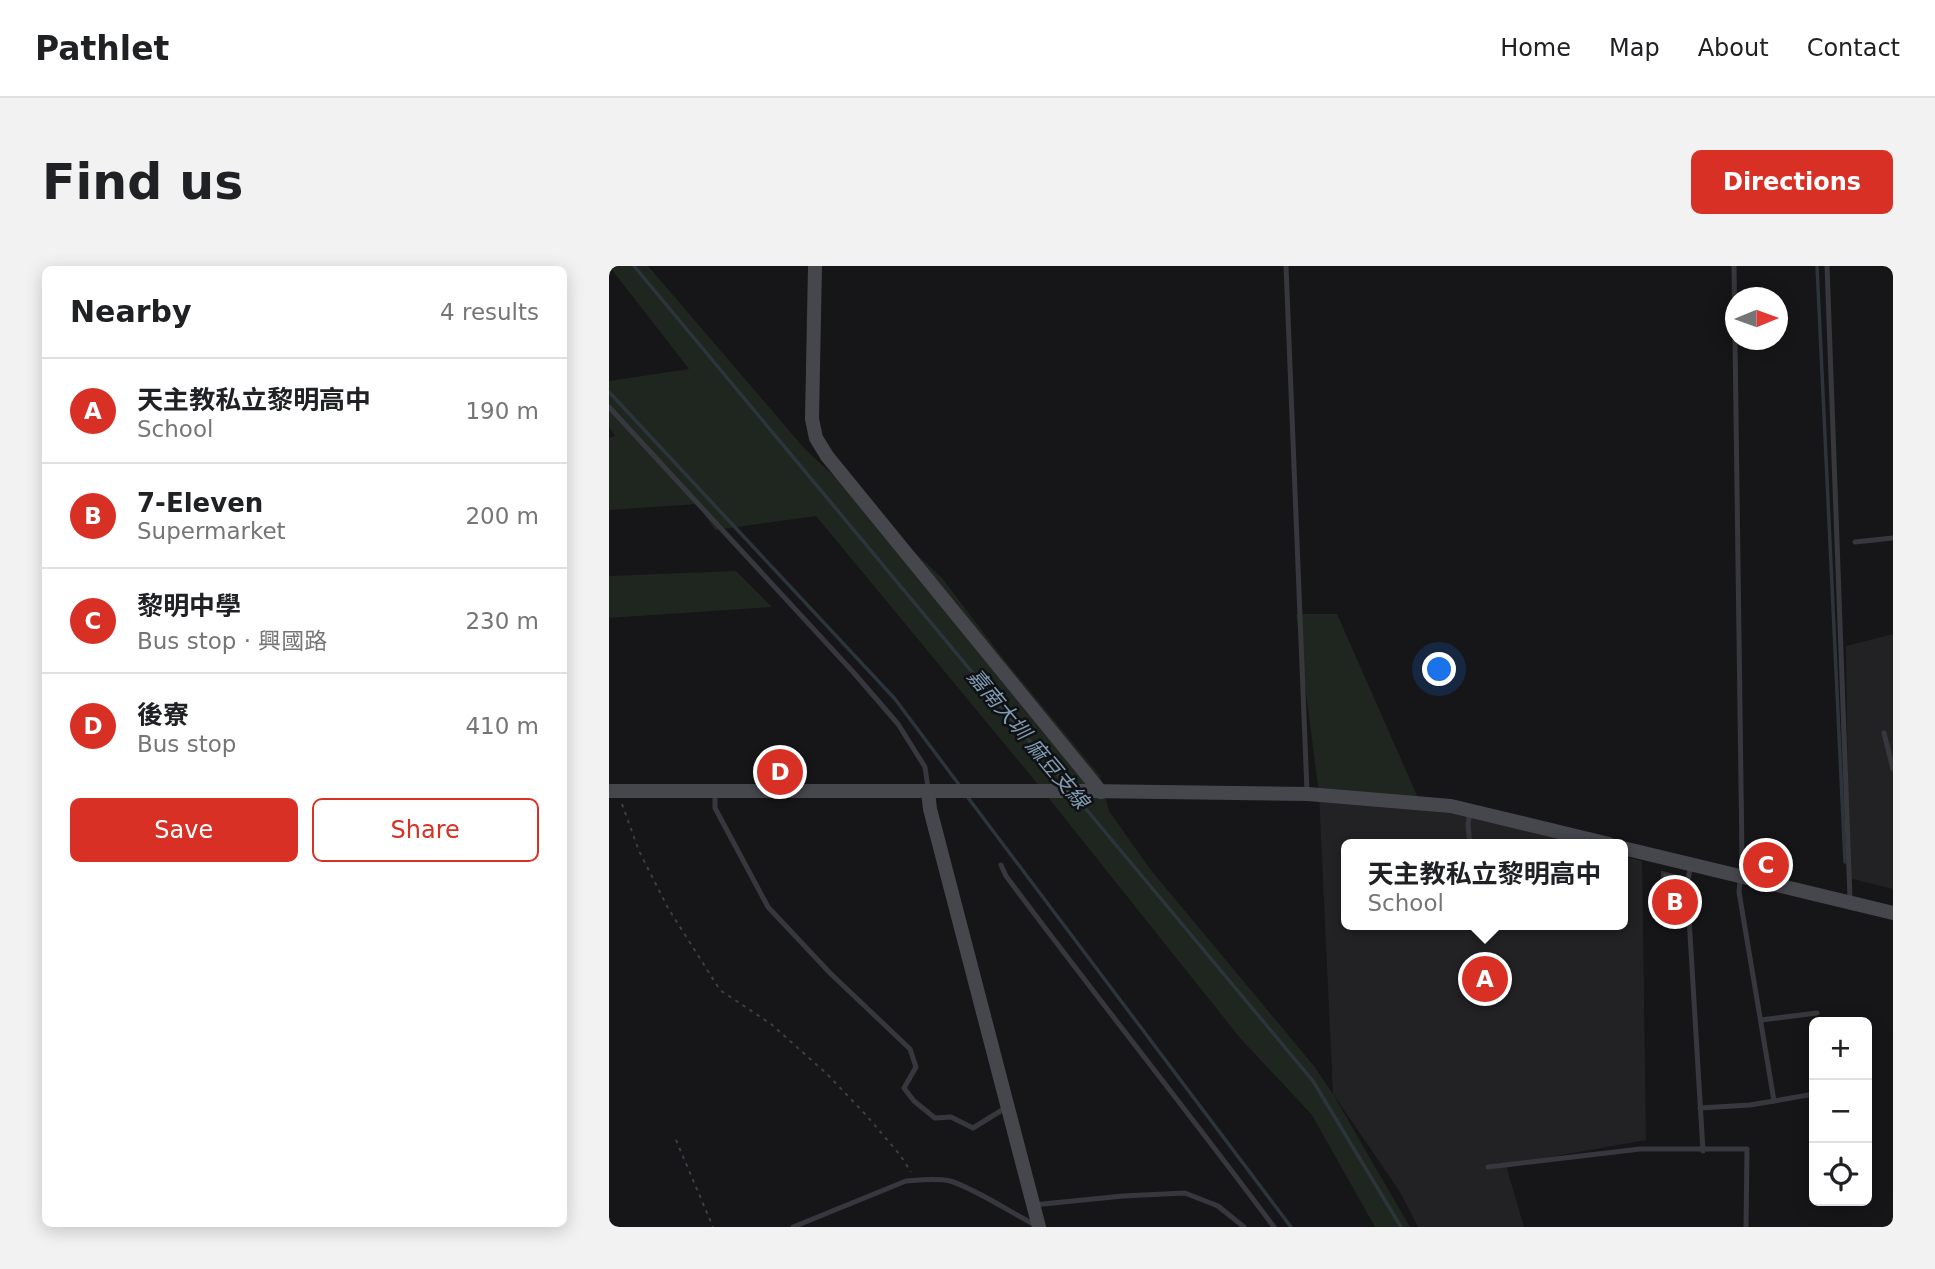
<!DOCTYPE html>
<html lang="en">
<head>
<meta charset="utf-8">
<style>
	:root { --surface:#fff; --page:#f2f2f2; --text:#202124; --muted:#757577; --line:#e0e0e0; --accent:#d93025 }
	body { margin:0; font-family:"DejaVu Sans","Noto Sans TC",sans-serif; background:var(--page); color:var(--text) }
	.controls { position:absolute; right:21px; bottom:21px; display:grid; overflow:hidden; border-radius:10px; box-shadow:0 4px 18px #0003 }
	.controls button { width:63px; height:63px; display:grid; place-items:center; padding:0; border:0; border-bottom:2px solid var(--line); background:var(--surface); color:var(--text); font:35px sans-serif }
	.compass { position:absolute; left:1116px; top:21px; width:63px; height:63px; border-radius:50%; background:var(--surface); box-shadow:0 4px 18px #0003; rotate:89deg }
	.you { position:absolute; left:831px; top:404px; width:24px; height:24px; margin:-18px; border:5px solid #fff; border-radius:50%; background:#1a73e8; box-shadow:0 0 0 10px #1a73e833 }
	.badge { display:grid; place-items:center; width:46px; height:46px; border-radius:50%; background:var(--accent); color:#fff; font-size:23px; font-weight:700 }
	.pin { position:absolute; translate:-50% -50%; border:4px solid #fff; box-shadow:0 2px 7px #0006 }
	.popup { position:absolute; left:732px; top:573px; width:287px; height:91px; box-sizing:border-box; display:grid; place-content:center; border-radius:10px; background:var(--surface); filter:drop-shadow(0 2px 5px #0005); font-size:23px; white-space:nowrap; color:var(--muted) }
	.popup b { font-size:26px; color:var(--text) }
	.popup::after { content:''; position:absolute; left:50%; top:100%; margin-left:-14px; border:14px solid transparent; border-top-color:var(--surface) }
	.list { margin:0; padding:0; list-style:none }
	h2 { display:flex; justify-content:space-between; align-items:center; height:91px; margin:0; padding:0 28px; font-size:30px }
	h2 small { font-size:23px; font-weight:400; color:var(--muted) }
	.list li { display:grid; grid-template-columns:46px 1fr auto; gap:21px; align-items:center; box-sizing:border-box; height:105px; padding:0 28px; border-top:2px solid var(--line) }
	.list b { display:block; font-size:26px; white-space:nowrap }
	.list p { margin:0; font-size:23px; white-space:nowrap; color:var(--muted) }
	.list em { font-size:23px; font-style:normal; color:var(--muted) }
	.actions { display:flex; gap:14px; padding:21px 28px }
	.actions a { flex:1; padding:16px 0; border:2px solid var(--accent); border-radius:10px; text-align:center; font-size:24px; color:var(--accent) }
	.actions .main { background:var(--accent); color:#fff }
	.icon { flex:none; width:38px; height:38px; fill:none; stroke:currentColor; stroke-width:2; stroke-linecap:round; stroke-linejoin:round }
	.map { position:relative; flex:none; width:1284px; height:961px; overflow:hidden; border-radius:10px }
	header { display:flex; align-items:center; gap:42px; box-sizing:border-box; height:98px; padding:0 35px; background:var(--surface); border-bottom:2px solid var(--line) }
	header strong { font-size:33px }
	nav { display:flex; gap:38px; margin-inline-start:auto; font-size:24px }
	.intro { display:flex; align-items:center; justify-content:space-between; box-sizing:border-box; height:168px; padding:0 42px }
	h1 { margin:0; font-size:49px }
	.button { padding:18px 32px; border-radius:10px; background:var(--accent); color:#fff; font-size:24px; font-weight:700 }
	main { display:flex; gap:42px; padding:0 42px }
	aside { flex:1; background:var(--surface); border-radius:10px; box-shadow:0 4px 18px #0003 }
	.map>svg:first-child { display:block }
	.built { fill:#222225 }
	.green { fill:#1e261f }
	.lines { fill:none; stroke-linecap:round; stroke-linejoin:round }
	.stream { stroke:#2c353c; stroke-width:3.5 }
	.building { fill:#404145; stroke:#303034; stroke-width:2 }
	.path { stroke:#3d3f44; stroke-width:2; stroke-dasharray:3.5 5; stroke-linecap:butt }
	.lane { stroke:#37383d; stroke-width:5 }
	.secondary { stroke:#45474d; stroke-width:14 }
	.labels { text-anchor:middle; stroke-width:5; stroke-linejoin:round; paint-order:stroke }
	.water-label { font-size:21px; font-style:italic; fill:#7f9bb3; stroke:#111113 }
</style>
</head>
<body>
<header>
<strong>Pathlet</strong>
<nav><a>Home</a><a>Map</a><a>About</a><a>Contact</a></nav>
</header>
<div class="intro"><h1>Find us</h1><a class="button">Directions</a></div>
<main>
<aside>
<h2>Nearby<small>4 results</small></h2>
<ul class="list">
<li><span class="badge">A</span><div><b>天主教私立黎明高中</b><p>School</p></div><em>190 m</em></li>
<li><span class="badge">B</span><div><b>7-Eleven</b><p>Supermarket</p></div><em>200 m</em></li>
<li><span class="badge">C</span><div><b>黎明中學</b><p>Bus stop · 興國路</p></div><em>230 m</em></li>
<li><span class="badge">D</span><div><b>後寮</b><p>Bus stop</p></div><em>410 m</em></li>
</ul>
<div class="actions"><a class="main">Save</a><a>Share</a></div>
</aside>
<div class="map">
<svg width="1284" height="961" viewBox="0 0 1284 961">
	<rect width="100%" height="100%" fill="#161618"/>
	<g class="built">
		<polygon points="1284,368 1284,623 1240,612 1237,380"/>
		<polygon points="710,528 810,534 971,578 738,578 738,659 1014,659 1014,590 1033,595 1037,874 897,899 915,961 809,961 791,926 724,828"/>
	</g>
	<g class="green">
		<polygon points="0,0 39,0 195,182 333,312 393,391 491,510 500,545 541,603 705,800 724,828 801,961 766,961 703,849 631,772 422,510 207,250 106,264 88,238 0,244 0,172 6,170 0,161 0,115 80,103"/>
		<polygon points="127,305 163,341 0,352 0,310"/>
		<polygon points="687,348 728,348 810,534 710,528"/>
	</g>
	<g class="lines">
		<g class="stream">
			<polyline points="25,0 458,520"/>
			<polyline points="1208,0 1236,596"/>
			<polyline points="0,126 286,433 351,520"/>
			<polyline points="357,529 682,961"/>
			<polyline points="467,531 704,815 792,961"/>
		</g>
	</g>
	<polygon class="building" points="1053,606 1074,611 1075,660 1055,660"/>
	<g class="lines">
		<g class="path">
			<polyline points="13,538 30,585 59,642 111,724 162,758 218,808 257,849 291,889 302,906"/>
			<polyline points="67,874 104,961"/>
		</g>
		<g class="lane">
			<polyline points="677,0 698,525"/>
			<polyline points="1218,0 1241,633"/>
			<polyline points="0,141 245,407 289,458 316,501 319,522"/>
			<polyline points="1246,276 1284,272"/>
			<polyline points="1275,467 1284,503"/>
			<polyline points="106,525 106,542 159,641 221,707 301,783 307,801 295,822 305,835 326,852 342,851 364,862 398,841"/>
			<polyline points="861,545 859,559 861,578"/>
			<path d="M 392,599 L 397,610 C 485,728 577,843 665,961"/>
			<polyline points="1082,599 1078,618 1094,885"/>
			<polyline points="1152,754 1208,747"/>
			<polyline points="1165,835 1205,828"/>
			<polyline points="1091,842 1141,839 1165,835 1130,626 1133,593 1125,0"/>
			<polyline points="879,901 1031,883 1138,883 1137,961"/>
			<polyline points="424,939 514,930 576,927 609,940 635,961"/>
			<path d="M 184,961 L 297,915 C 311,914 327,912 341,915 C 365,922 403,947 426,959"/>
		</g>
		<g class="secondary">
			<polyline points="206,0 203,153 207,172 218,190 492,526"/>
			<polyline points="0,525 479,525 699,528 842,540 1000,578"/>
			<polyline points="319,525 321,543 430,961"/>
			<polyline points="1014,582 1284,647"/>
		</g>
	</g>
	<g class="labels">
		<g class="water-label">
			<text transform="translate(419 473) rotate(50)" y="7">嘉南大圳 麻豆支線</text>
		</g>
	</g>
</svg>
<div class="controls">
<button>+</button>
<button>−</button>
<button><svg class="icon" aria-label="locate" viewBox="0 0 24 24"><circle cx="12" cy="12" r="6"/><path d="M12 2v4M12 18v4M2 12h4M18 12h4"/></svg></button>
</div>
<svg class="compass" viewBox="-18 -18 36 36"><path d="M0-13l5 13h-10z" fill="#e53935"/><path d="M0 13l5-13h-10z" fill="#757577"/></svg>
<div class="you"></div>
<div class="pin badge" style="left:876px;top:713px">A</div>
<div class="popup"><b>天主教私立黎明高中</b>School</div>
<div class="pin badge" style="left:1066px;top:636px">B</div>
<div class="pin badge" style="left:1157px;top:599px">C</div>
<div class="pin badge" style="left:171px;top:506px">D</div>
</div>
</main>
</body>
</html>
